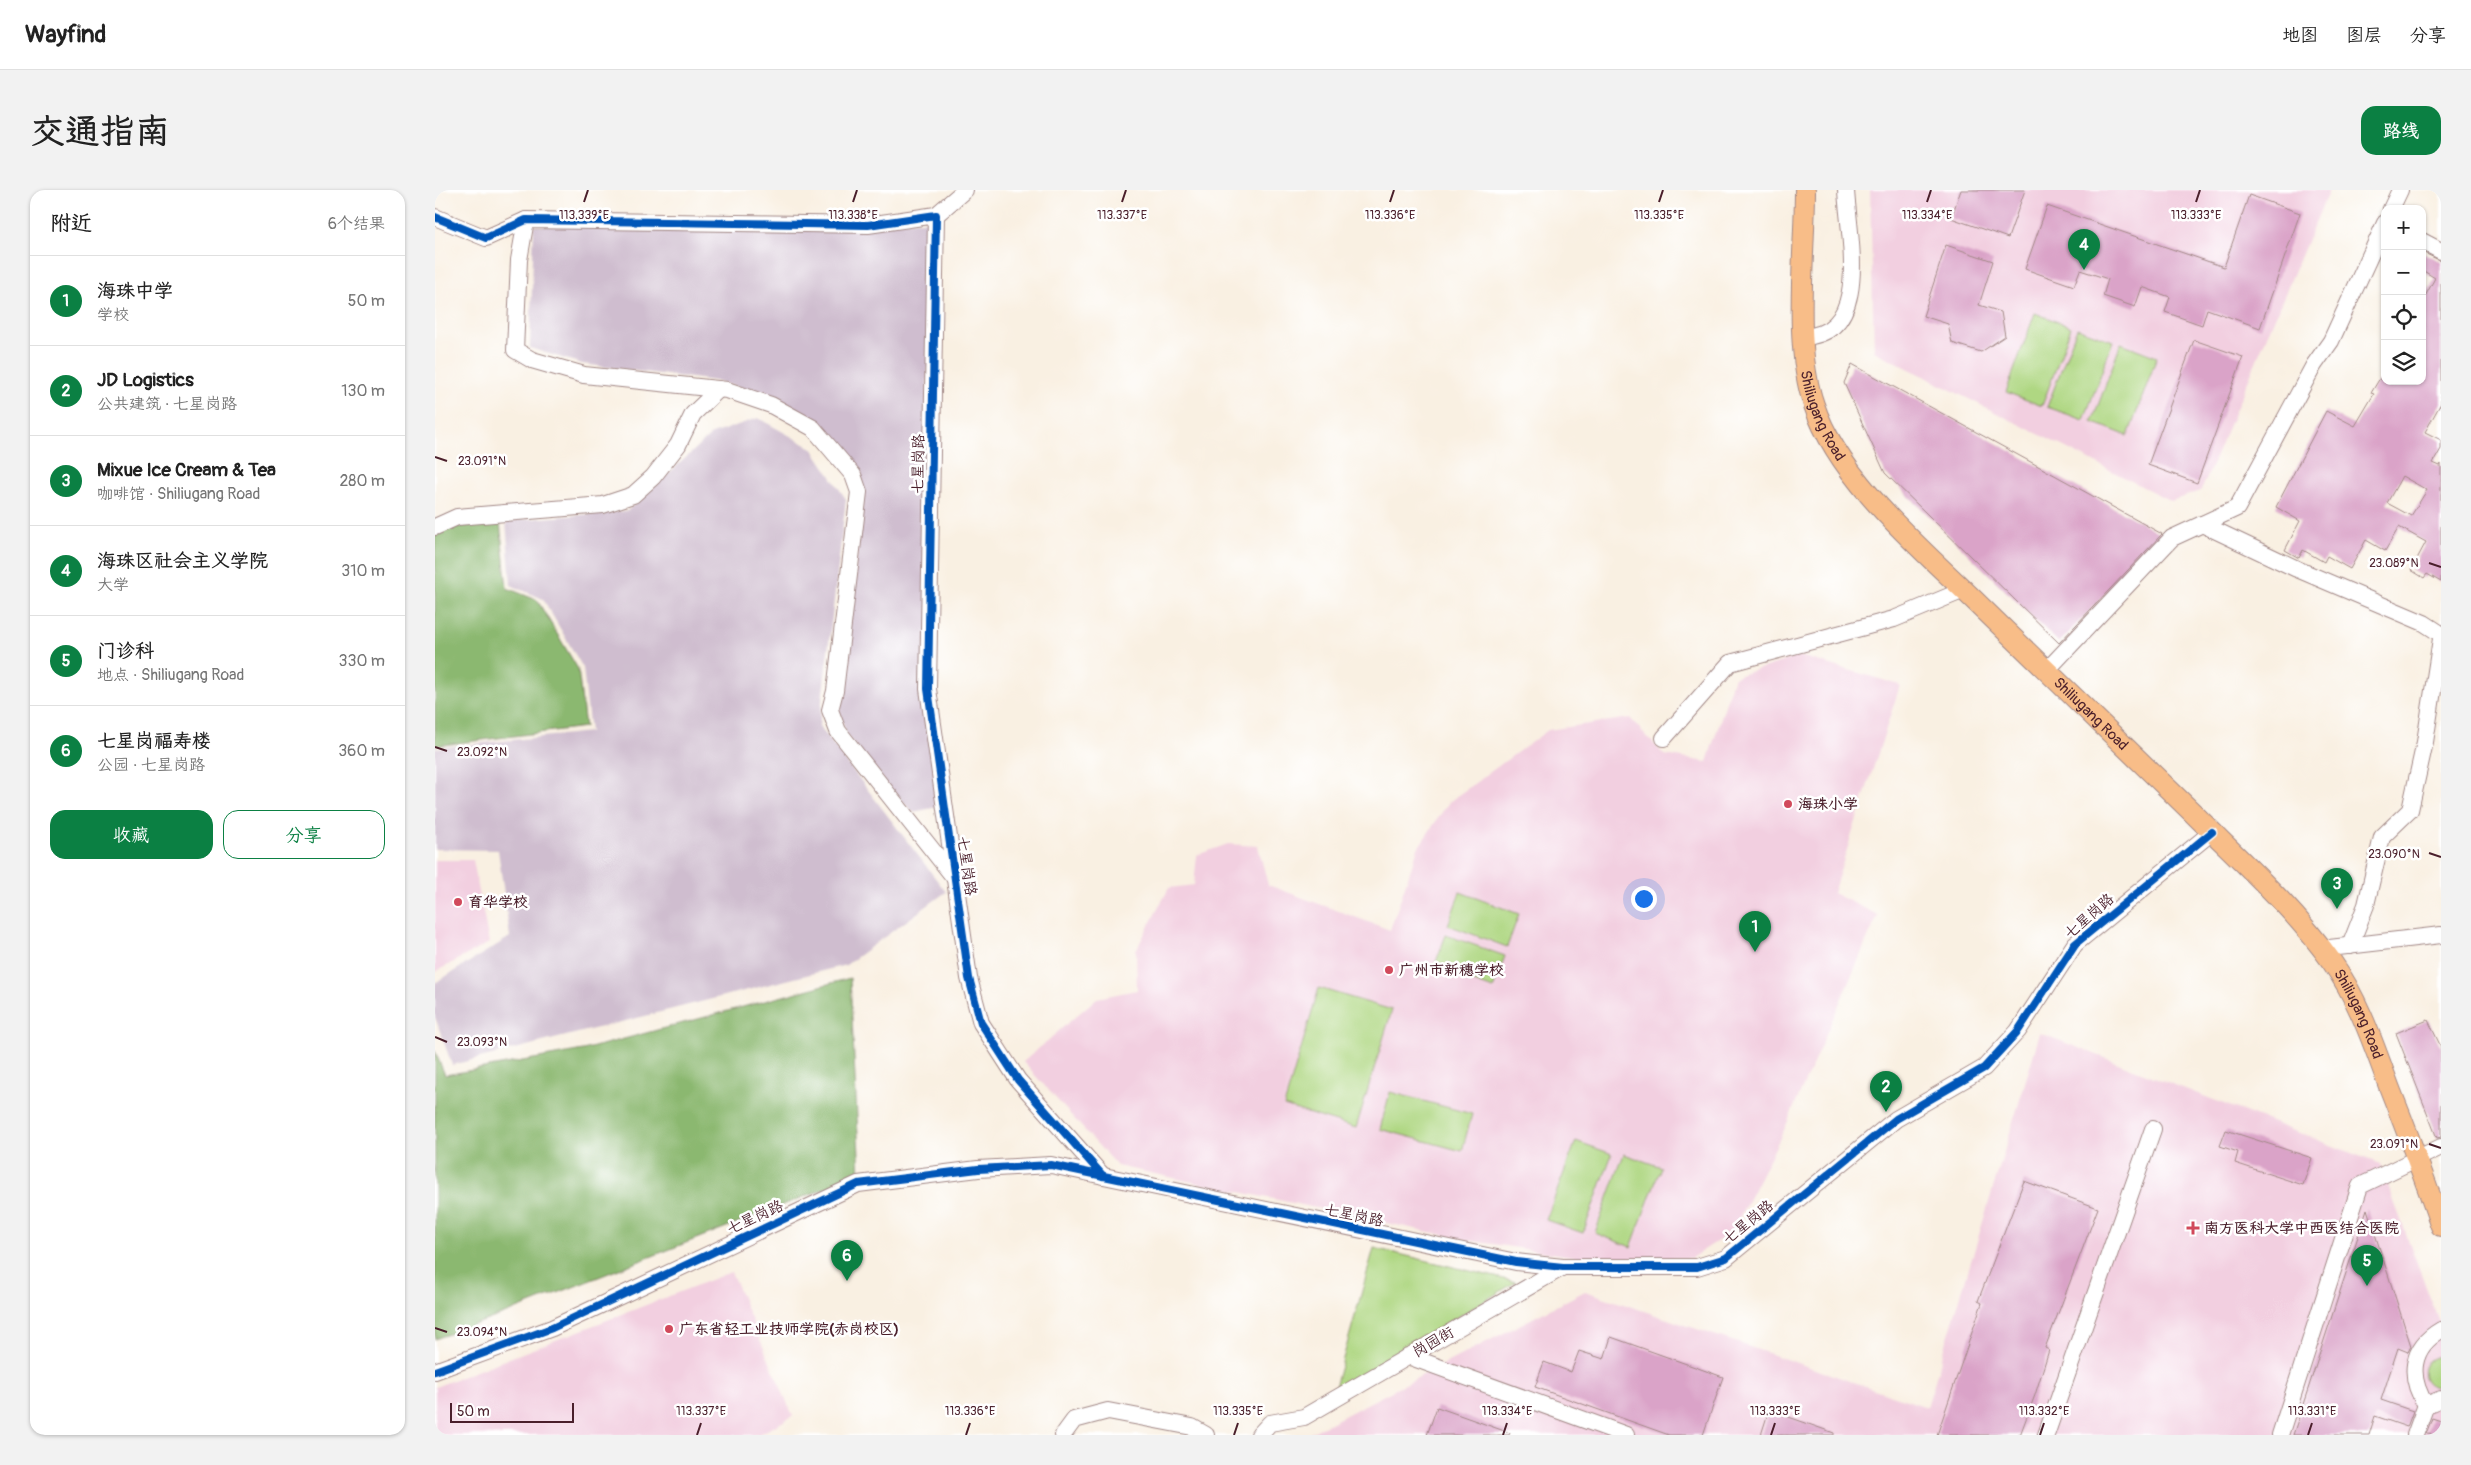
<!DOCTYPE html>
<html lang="zh">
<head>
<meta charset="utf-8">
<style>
	:root { --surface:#fff; --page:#f2f2f2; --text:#222; --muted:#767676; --line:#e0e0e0; --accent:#0b8043 }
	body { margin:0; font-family:Pangolin,"LXGW WenKai TC",sans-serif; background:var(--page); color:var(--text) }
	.controls { position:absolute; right:15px; top:15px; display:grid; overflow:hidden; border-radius:10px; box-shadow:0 1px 4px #0004 }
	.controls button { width:45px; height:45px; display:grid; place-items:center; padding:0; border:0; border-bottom:1px solid var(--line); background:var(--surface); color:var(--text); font:25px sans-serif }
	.scale { position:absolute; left:15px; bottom:12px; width:124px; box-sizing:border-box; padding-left:5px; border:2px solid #4a1f2b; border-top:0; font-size:14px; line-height:18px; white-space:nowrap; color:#4a1f2b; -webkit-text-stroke:4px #fff; paint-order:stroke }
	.you { position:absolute; left:1208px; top:708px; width:18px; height:18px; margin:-12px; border:4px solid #fff; border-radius:50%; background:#1a73e8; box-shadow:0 0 0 8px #1a73e833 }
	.badge { display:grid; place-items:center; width:32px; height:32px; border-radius:50%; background:var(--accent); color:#fff; font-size:16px; font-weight:700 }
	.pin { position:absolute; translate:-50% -41px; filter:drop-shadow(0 1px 2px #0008) }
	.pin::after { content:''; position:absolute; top:26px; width:18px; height:15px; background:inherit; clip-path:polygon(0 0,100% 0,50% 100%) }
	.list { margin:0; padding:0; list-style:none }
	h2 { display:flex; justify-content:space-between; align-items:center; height:65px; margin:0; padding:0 20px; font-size:21px }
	h2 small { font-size:16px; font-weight:400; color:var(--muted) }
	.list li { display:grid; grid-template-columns:32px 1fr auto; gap:15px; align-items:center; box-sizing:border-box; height:90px; padding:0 20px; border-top:1px solid var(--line) }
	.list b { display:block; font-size:19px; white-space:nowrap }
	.list p { margin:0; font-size:16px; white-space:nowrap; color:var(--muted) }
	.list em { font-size:16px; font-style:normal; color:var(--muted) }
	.actions { display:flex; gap:10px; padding:15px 20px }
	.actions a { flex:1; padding:11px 0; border:1px solid var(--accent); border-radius:15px; text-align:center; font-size:18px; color:var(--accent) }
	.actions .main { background:var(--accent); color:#fff }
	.icon { flex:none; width:28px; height:28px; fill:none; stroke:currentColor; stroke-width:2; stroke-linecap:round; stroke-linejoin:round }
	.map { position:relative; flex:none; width:2006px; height:1245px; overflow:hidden; border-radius:15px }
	header { display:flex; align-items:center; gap:30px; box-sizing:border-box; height:70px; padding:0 25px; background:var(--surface); border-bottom:1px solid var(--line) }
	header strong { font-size:24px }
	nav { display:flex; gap:28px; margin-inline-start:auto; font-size:18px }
	.intro { display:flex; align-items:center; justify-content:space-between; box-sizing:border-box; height:120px; padding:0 30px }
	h1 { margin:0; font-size:35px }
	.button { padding:12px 22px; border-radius:15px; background:var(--accent); color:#fff; font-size:18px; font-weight:700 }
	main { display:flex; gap:30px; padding:0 30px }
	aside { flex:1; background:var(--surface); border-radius:15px; box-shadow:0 1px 4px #0004 }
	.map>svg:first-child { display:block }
	.built { fill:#f2cfe0 }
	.industrial { fill:#cfbdcf }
	.green { fill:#afd782; stroke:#7c7b56 }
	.forest { fill:#8bb870; stroke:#6a6c4e }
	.building { fill:#daa3c8; fill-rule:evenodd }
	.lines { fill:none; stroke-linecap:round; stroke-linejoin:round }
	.minor-casing { stroke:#a28886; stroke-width:18 }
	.major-casing { stroke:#a28886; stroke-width:22 }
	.minor { stroke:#fff; stroke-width:16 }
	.major { stroke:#f8bd88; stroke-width:20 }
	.cycleway-casing { stroke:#fff; stroke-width:11 }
	.cycleway { stroke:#0057b8; stroke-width:8 }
	.ticks { fill:none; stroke:#4a1f2b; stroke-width:2 }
	.poi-dot { fill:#d1495b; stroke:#fff; stroke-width:2 }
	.labels { text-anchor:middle; stroke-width:5; stroke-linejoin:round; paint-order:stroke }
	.street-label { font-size:15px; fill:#4a1f2b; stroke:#fff }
	.poi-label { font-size:15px; font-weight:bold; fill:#4a1f2b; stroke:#fff; text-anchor:start }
	.ticks-label { font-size:12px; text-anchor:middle; fill:#4a1f2b; stroke:#fff; stroke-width:5; stroke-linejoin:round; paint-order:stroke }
</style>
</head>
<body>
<header>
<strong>Wayfind</strong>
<nav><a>地图</a><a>图层</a><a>分享</a></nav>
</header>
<div class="intro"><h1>交通指南</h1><a class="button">路线</a></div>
<main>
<aside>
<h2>附近<small>6个结果</small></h2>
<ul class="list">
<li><span class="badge">1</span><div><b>海珠中学</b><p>学校</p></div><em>50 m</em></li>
<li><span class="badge">2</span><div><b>JD Logistics</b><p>公共建筑 · 七星岗路</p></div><em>130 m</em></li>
<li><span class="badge">3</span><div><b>Mixue Ice Cream &amp; Tea</b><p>咖啡馆 · Shiliugang Road</p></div><em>280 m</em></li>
<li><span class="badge">4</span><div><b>海珠区社会主义学院</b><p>大学</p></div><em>310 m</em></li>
<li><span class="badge">5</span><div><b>门诊科</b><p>地点 · Shiliugang Road</p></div><em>330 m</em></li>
<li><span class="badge">6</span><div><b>七星岗福寿楼</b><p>公园 · 七星岗路</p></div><em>360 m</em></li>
</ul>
<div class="actions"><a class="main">收藏</a><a>分享</a></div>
</aside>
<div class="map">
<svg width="2006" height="1245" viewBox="0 0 2006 1245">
	<rect width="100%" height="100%" fill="#fff"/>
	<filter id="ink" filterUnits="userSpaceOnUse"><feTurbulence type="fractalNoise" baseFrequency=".02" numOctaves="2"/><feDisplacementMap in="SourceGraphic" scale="10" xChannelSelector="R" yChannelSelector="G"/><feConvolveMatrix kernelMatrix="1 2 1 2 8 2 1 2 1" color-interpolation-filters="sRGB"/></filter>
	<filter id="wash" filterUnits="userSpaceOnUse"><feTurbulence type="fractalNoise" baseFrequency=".0096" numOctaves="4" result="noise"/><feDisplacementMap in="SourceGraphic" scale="20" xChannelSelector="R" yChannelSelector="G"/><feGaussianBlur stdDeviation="1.12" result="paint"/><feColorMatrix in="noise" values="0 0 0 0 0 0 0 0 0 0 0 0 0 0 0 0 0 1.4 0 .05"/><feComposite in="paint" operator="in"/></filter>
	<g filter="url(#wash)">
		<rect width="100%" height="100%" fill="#f9f0e2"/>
		<g class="built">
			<polygon points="1435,0 1894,0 1766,301 1736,311 1439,161"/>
			<polygon points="1365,466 1465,495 1398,703 1443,725 1349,940 1297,1042 1256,1068 1149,1068 1037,1051 682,976 588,872 662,808 702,800 701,760 734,698 759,695 762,665 793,654 823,656 833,695 955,740 983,658 1014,612 1113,540 1195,528 1229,565 1272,572 1299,487"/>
			<polygon points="0,670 38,670 54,753 0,782"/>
			<polygon points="1605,843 1945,974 2006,1137 2006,1245 872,1245 1150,1101 1492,1217"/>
			<polygon points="296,1082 358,1226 323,1245 0,1245 0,1197"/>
		</g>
		<g class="industrial">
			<polygon points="496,31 490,303 503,617 478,622 449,592 412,546 404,520 429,300 419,270 343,208 280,191 147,174 95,158 99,36"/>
			<polygon points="323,228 377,258 411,309 384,536 511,702 411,775 17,875 0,827 0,793 75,747 63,660 0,659 0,558 155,542 148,478 108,409 76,395 71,331 192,321 277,244"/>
		</g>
		<g class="green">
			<polygon points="1600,123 1636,137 1607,216 1571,202"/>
			<polygon points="1642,138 1678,151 1649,230 1612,217"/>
			<polygon points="1686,153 1722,167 1693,246 1657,232"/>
			<polygon points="1025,702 1084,724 1072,757 1013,735"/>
			<polygon points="1011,745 1070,766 1058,799 999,777"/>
			<polygon points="884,798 957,820 921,938 849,916"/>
			<polygon points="955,902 1037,924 1027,961 945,939"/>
			<polygon points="1141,951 1177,964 1148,1043 1111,1030"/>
			<polygon points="1189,964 1226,977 1196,1057 1160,1043"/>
			<polygon points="939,1058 1081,1092 899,1201"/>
			<path d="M 2006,1166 L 2006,1197 C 1984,1199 1981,1168 2006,1166 Z"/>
		</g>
		<g class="forest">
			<polygon points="65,332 72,398 102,410 143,479 150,537 0,556 0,343 13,338"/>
			<polygon points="415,788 425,985 69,1124 0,1149 0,861 10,885 148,860"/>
		</g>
		<g id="blocks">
			<g class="building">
				<polygon points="1526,0 1590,0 1573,48 1516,28"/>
				<polygon points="1814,5 1865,23 1825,138 1772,119 1767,135 1730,122 1735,107 1707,97 1700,117 1668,106 1673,89 1645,80 1639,96 1590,79 1612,16 1789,77"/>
				<polygon points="1511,55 1558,71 1544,115 1566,122 1570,146 1546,162 1517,153 1513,134 1488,126"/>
				<path d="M 1987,62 L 2006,71 L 2006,213 L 1990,242 L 2006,250 L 2006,259 L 1998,273 L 2005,276 L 2006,274 L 2006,392 L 1992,384 L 1989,388 L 1976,380 L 1991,352 L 1964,337 L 1950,361 L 1931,350 L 1915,379 L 1892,366 L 1889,372 L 1868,360 L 1864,368 L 1850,360 L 1865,331 L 1841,317 L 1891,221 L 1920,236 L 1939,204 L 1936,203 L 1945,188 L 1950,191 L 1987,191 L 1987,112 L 2000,88 L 1987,80 ZM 1967,286 L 1992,300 L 1976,326 L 1952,313 Z"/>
				<polygon points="1759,150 1808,167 1762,293 1713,275"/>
				<polygon points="1417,174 1727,344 1624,453 1450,283 1409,193"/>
				<polygon points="1993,830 2006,857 2006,947 2002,948 1961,843"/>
				<polygon points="1791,940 1877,968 1868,995 1800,973 1803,962 1785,956"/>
				<polygon points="1589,991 1663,1018 1610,1158 1614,1160 1600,1205 1585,1245 1502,1245 1547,1113 1543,1111"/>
				<polygon points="1932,1019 1976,1156 1973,1162 1963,1158 1946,1210 1978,1221 1972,1237 1940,1226 1934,1245 1858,1245"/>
				<polygon points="1176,1147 1288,1187 1268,1245 1234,1245 1100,1197 1109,1172 1136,1182 1144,1161 1169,1169"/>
				<polygon points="1002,1217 1075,1243 1074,1245 992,1245"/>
				<polygon points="1334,1220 1399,1243 1399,1245 1326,1245"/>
				<polygon points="1997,1228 2006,1231 2006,1245 1991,1244"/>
			</g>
		</g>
	</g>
	<g filter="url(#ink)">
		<use href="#blocks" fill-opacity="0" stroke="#a28886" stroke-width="1"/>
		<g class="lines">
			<defs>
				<g id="minor">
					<polyline points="1956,19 1965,0"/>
					<polyline points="501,25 530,0"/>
					<polyline points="0,27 51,48 91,30 433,35 501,25 493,499 534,788 546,833 583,890 668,986"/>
					<polyline points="91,30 84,70 80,160 97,170 149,185 292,200 336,215 378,238 418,285 424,302 400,501 395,520 403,541 518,686"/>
					<polyline points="1987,51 2006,61"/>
					<path d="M 1368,147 C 1438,144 1413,44 1411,0"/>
					<polyline points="1767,334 1862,379 1989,433 2006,444"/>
					<polyline points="0,337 22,327 168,315 198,305 218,287 243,255 258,224 284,199"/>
					<polyline points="1612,480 1737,348 1802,318 1879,175 1896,151 1950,33"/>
					<polyline points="1229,548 1295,473 1459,429 1529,400"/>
					<polyline points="1915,756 1931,715 1947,647 1975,620 1990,552 2006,449"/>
					<polyline points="1886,759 2006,745"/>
					<polyline points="973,1166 1191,1245"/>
					<polyline points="0,1181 117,1138 423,994 543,979 616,975 1081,1072 1128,1077 1262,1077 1291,1068 1461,929 1549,878 1583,841 1640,754 1777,642"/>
					<path d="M 1991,1215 C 1973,1187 1975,1158 2006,1140"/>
					<polyline points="628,1245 639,1230 673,1221 757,1237 771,1245"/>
					<polyline points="824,1245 835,1233 869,1227 1128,1077"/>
					<polyline points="1611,1245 1718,939"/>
					<polyline points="1845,1245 1925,996 2006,957"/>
					<polyline points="1980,1245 1991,1215 2006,1209"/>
				</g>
				<g id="major">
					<path id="s1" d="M 1370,0 C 1370,63 1358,156 1379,215 C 1403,287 1481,354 1535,406 C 1609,478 1684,551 1758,623 C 1805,670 1858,717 1897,772 C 1924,810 1939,856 1955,899 C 1973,944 1990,990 2006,1036"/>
				</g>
			</defs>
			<use href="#minor" class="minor-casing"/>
			<use href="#major" class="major-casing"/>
			<use href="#minor" class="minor"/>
			<use href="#major" class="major"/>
			<defs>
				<g id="cycleway">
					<polyline points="0,27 51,48 91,30 433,35 501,25 493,499 534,788 546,833 583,890 668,986"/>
					<polyline points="0,1181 117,1138 423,994 543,979 616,975 1081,1072 1128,1077 1262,1077 1291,1068 1461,929 1549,878 1583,841 1640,754 1777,642"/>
				</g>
			</defs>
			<use href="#cycleway" class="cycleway-casing"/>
			<use href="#cycleway" class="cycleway"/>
		</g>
	</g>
	<path class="ticks" d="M 149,12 L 153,0M 418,12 L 422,0M 687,12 L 691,0M 955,12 L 959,0M 1224,12 L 1228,0M 1492,12 L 1496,0M 1761,12 L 1765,0M 0,267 L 12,271M 1994,373 L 2006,377M 0,557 L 12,561M 1994,663 L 2006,667M 0,847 L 12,852M 1994,954 L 2006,958M 0,1138 L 12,1142M 262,1245 L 266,1233M 531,1245 L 535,1233M 799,1245 L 803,1233M 1068,1245 L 1072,1233M 1336,1245 L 1340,1233M 1605,1245 L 1609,1233M 1873,1245 L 1877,1233"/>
	<g class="poi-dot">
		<circle cx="1353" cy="614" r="5"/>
		<circle cx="23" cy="712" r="5"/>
		<circle cx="954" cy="780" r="5"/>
		<path d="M1755.5 1030.5h5v5h5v5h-5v5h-5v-5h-5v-5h5z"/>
		<circle cx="234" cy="1139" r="5"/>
	</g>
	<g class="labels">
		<g class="street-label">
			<text dy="5" stroke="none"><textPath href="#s1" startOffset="229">Shiliugang Road</textPath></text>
			<text transform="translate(483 274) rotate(-89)" y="5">七星岗路</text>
			<text dy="5" stroke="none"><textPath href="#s1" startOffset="634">Shiliugang Road</textPath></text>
			<text transform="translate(532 676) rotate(82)" y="5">七星岗路</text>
			<text transform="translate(1654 726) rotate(-41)" y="5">七星岗路</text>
			<text dy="5" stroke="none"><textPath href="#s1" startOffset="1039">Shiliugang Road</textPath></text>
			<text transform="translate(919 1025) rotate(12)" y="5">七星岗路</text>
			<text transform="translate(320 1027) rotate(-25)" y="5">七星岗路</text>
			<text transform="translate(1313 1032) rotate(-39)" y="5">七星岗路</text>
			<text transform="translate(998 1152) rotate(-30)" y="5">岗园街</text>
		</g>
		<g class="poi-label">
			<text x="1363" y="619">海珠小学</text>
			<text x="33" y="717">育华学校</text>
			<text x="964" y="785">广州市新穗学校</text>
			<text x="1769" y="1043">南方医科大学中西医结合医院</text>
			<text x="244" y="1144">广东省轻工业技师学院(赤岗校区)</text>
		</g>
	</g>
	<g class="ticks-label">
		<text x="149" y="29">113.339°E</text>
		<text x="418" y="29">113.338°E</text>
		<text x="687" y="29">113.337°E</text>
		<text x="955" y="29">113.336°E</text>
		<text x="1224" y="29">113.335°E</text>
		<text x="1492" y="29">113.334°E</text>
		<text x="1761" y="29">113.333°E</text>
		<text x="47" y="275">23.091°N</text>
		<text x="1959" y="377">23.089°N</text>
		<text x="47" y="566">23.092°N</text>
		<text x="1959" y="668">23.090°N</text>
		<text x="47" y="856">23.093°N</text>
		<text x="1959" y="958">23.091°N</text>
		<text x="47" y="1146">23.094°N</text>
		<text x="266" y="1225">113.337°E</text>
		<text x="535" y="1225">113.336°E</text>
		<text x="803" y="1225">113.335°E</text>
		<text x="1072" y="1225">113.334°E</text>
		<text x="1340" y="1225">113.333°E</text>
		<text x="1609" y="1225">113.332°E</text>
		<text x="1877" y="1225">113.331°E</text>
	</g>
</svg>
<div class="controls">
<button>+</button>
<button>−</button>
<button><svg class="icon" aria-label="locate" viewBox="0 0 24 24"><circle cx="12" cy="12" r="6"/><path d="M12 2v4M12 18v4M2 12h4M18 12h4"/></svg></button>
<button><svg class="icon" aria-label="layers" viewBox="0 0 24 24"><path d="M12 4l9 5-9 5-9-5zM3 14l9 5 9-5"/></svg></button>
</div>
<div class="scale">50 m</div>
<div class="you"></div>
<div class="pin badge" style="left:1320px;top:762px">1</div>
<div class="pin badge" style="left:1451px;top:922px">2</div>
<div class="pin badge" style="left:1902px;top:719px">3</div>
<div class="pin badge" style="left:1649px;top:80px">4</div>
<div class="pin badge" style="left:1932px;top:1096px">5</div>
<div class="pin badge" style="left:412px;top:1091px">6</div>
</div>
</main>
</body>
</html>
